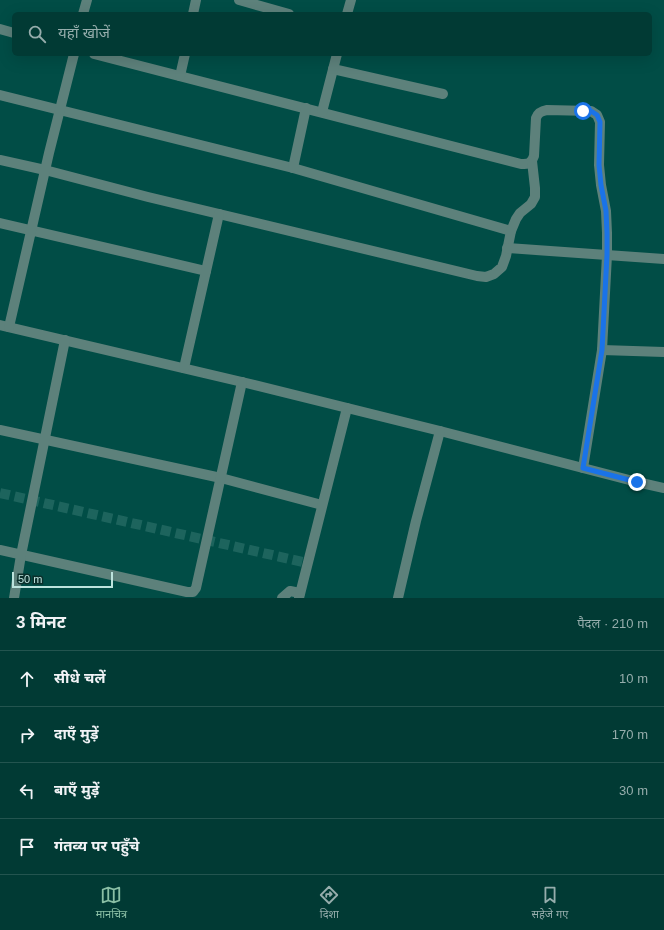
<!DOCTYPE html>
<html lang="hi">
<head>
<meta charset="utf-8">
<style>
	:root { --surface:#013a34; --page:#0f4540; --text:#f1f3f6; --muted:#96adac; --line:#23544f; --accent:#8abfa5 }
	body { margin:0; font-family:Helvetica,"Noto Sans Devanagari",sans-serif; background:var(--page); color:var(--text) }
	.scale { position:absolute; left:12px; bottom:10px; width:101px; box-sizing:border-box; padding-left:4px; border:2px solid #bce3dd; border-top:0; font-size:11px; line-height:14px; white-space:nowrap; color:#bce3dd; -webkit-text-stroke:3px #0b2f2b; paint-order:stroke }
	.stop { position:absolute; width:12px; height:12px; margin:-9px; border:3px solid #1a73e8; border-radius:50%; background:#fff }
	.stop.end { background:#1a73e8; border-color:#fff; box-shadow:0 1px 4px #0008 }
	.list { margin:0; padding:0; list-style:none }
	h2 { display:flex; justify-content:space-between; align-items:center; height:52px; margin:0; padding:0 16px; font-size:17px }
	h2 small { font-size:13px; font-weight:400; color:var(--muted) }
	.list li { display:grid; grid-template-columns:26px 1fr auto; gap:12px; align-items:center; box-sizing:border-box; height:56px; padding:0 16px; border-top:1px solid var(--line) }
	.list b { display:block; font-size:15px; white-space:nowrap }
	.list em { font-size:13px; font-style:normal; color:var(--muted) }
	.icon { flex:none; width:22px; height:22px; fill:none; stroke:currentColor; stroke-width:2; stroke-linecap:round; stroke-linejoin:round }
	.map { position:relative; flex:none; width:664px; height:598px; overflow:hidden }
	.search { position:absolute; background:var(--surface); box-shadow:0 4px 16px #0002; left:12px; right:12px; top:12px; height:44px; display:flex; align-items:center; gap:10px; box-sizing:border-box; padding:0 14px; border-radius:6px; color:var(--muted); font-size:15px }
	.sheet { height:276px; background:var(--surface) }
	nav { display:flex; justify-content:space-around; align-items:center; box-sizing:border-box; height:56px; border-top:1px solid var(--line); background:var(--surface); font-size:11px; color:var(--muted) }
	nav a { display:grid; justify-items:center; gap:2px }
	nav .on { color:var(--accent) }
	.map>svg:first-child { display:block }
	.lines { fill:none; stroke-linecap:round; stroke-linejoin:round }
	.minor-tunnel { stroke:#1d645d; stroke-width:10; stroke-dasharray:10 5; stroke-linecap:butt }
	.minor { stroke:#5d817b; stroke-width:10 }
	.route { stroke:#1a73e8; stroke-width:5 }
</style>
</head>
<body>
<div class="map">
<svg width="664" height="598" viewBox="0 0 664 598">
	<rect width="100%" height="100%" fill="#014d46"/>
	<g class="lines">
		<polyline class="minor-tunnel" points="0,493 307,563"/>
		<g class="minor">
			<polyline points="239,0 289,14"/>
			<polyline points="83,14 87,0"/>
			<polyline points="193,14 196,0"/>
			<polyline points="347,14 351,0"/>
			<polyline points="0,29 14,33"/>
			<path d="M 94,54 L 521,164 C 528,164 531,164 534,156 L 536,118 C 538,113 541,111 547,110 L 591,111 L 597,115 L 600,122 L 599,165 L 601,185 L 606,211 L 607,233 L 607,255 L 602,350 L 583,468"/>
			<polyline points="333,69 443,94"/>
			<polyline points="180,76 185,54"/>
			<polyline points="0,95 293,168 511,231"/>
			<polyline points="322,112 337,54"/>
			<polyline points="0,160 45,170 148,197 477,276 486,277 494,274 502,267 506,256 511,231 516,219 520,213 531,204 535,197 535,188 532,161"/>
			<polyline points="293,168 306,108"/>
			<polyline points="0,223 206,271"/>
			<polyline points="507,248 664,259"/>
			<polyline points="0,325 242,382 440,431 637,482 664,488"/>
			<polyline points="9,327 49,153 74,54"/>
			<polyline points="602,350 664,352"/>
			<polyline points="184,368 219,214"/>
			<polyline points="0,430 221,478 322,505"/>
			<polyline points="0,550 187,592 193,592 196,588 242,382"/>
			<polyline points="14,598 21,555 65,340"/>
			<polyline points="282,598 290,591 300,593"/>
			<polyline points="299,598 347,408"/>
			<polyline points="398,598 416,521 440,431"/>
		</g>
	</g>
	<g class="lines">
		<polyline class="route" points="583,111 591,111 597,115 600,122 599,165 601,185 606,211 607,233 607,255 602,350 583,468 637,482"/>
	</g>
</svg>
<div class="scale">50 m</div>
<div class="stop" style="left:583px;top:111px"></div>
<div class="stop end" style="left:637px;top:482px"></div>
<div class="search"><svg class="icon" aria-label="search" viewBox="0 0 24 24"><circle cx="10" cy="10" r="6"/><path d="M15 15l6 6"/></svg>यहाँ खोजें</div>
</div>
<section class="sheet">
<h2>3 मिनट<small>पैदल · 210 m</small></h2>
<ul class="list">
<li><svg class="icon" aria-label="ahead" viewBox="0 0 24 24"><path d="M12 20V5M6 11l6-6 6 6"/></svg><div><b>सीधे चलें</b></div><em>10 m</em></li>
<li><svg class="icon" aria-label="right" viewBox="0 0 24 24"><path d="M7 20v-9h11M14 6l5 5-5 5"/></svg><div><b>दाएँ मुड़ें</b></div><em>170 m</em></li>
<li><svg class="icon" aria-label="left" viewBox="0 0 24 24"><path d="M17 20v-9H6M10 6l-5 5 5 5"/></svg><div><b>बाएँ मुड़ें</b></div><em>30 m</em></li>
<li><svg class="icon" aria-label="arrive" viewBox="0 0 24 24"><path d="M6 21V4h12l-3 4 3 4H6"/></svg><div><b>गंतव्य पर पहुँचे</b></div></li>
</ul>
</section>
<nav>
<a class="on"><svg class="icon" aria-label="map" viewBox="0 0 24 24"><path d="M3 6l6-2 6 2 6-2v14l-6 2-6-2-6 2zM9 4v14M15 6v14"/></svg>मानचित्र</a>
<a><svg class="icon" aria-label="directions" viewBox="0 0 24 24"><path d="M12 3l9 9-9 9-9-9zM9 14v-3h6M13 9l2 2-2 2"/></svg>दिशा</a>
<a><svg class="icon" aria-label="saved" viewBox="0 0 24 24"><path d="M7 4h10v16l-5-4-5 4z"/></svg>सहेजे गए</a>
</nav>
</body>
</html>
